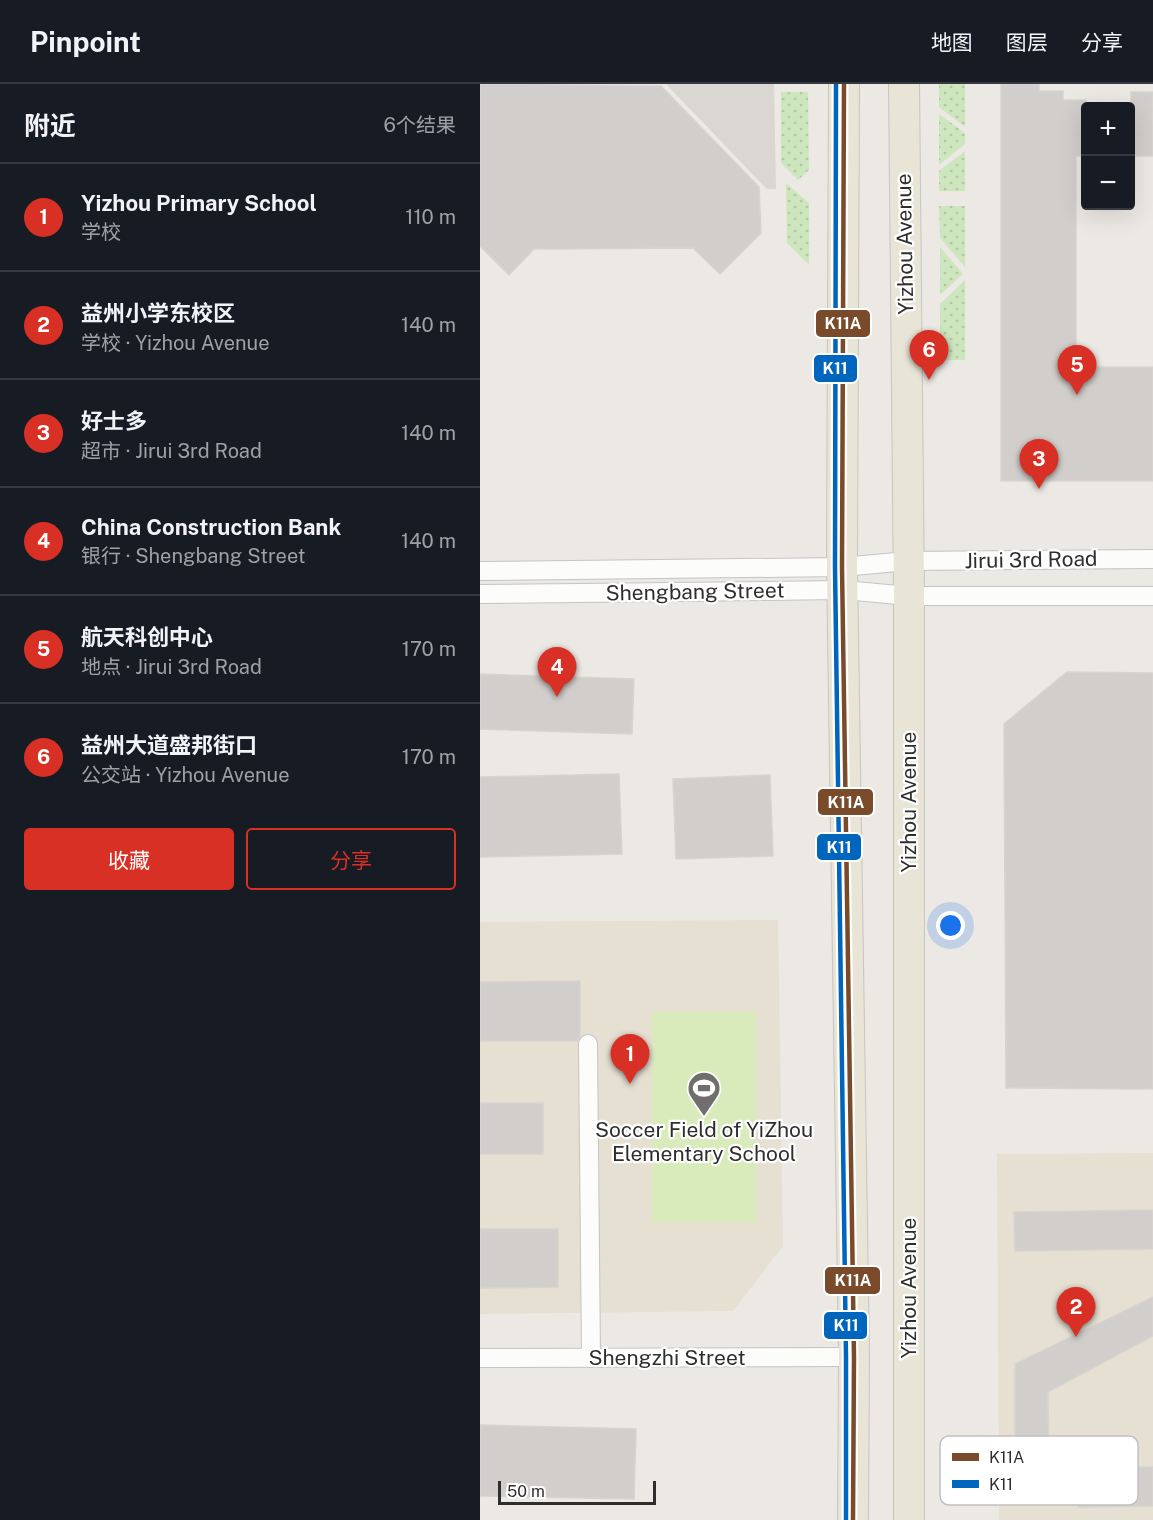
<!DOCTYPE html>
<html lang="zh">
<head>
<meta charset="utf-8">
<style>
	:root { --surface:#171b24; --page:#20242c; --text:#f1f3f6; --muted:#9ea1a6; --line:#363941; --accent:#d93025 }
	body { margin:0; font-family:"Public Sans","Noto Sans SC",sans-serif; background:var(--page); color:var(--text) }
	.controls { position:absolute; right:18px; top:18px; display:grid; overflow:hidden; border-radius:6px; box-shadow:0 6px 24px #0002 }
	.controls button { width:54px; height:54px; display:grid; place-items:center; padding:0; border:0; border-bottom:2px solid var(--line); background:var(--surface); color:var(--text); font:30px sans-serif }
	.scale { position:absolute; left:18px; bottom:15px; width:158px; box-sizing:border-box; padding-left:6px; border:3px solid #2e2e2e; border-top:0; font-size:16px; line-height:21px; white-space:nowrap; color:#2e2e2e; -webkit-text-stroke:4px #fff; paint-order:stroke }
	.you { position:absolute; left:471px; top:842px; width:21px; height:21px; margin:-15px; border:4px solid #fff; border-radius:50%; background:#1a73e8; box-shadow:0 0 0 9px #1a73e833 }
	.badge { display:grid; place-items:center; width:39px; height:39px; border-radius:50%; background:var(--accent); color:#fff; font-size:20px; font-weight:700 }
	.pin { position:absolute; translate:-50% -50px; filter:drop-shadow(0 2px 3px #0008) }
	.pin::after { content:''; position:absolute; top:32px; width:21px; height:18px; background:inherit; clip-path:polygon(0 0,100% 0,50% 100%) }
	.list { margin:0; padding:0; list-style:none }
	h2 { display:flex; justify-content:space-between; align-items:center; height:78px; margin:0; padding:0 24px; font-size:26px }
	h2 small { font-size:20px; font-weight:400; color:var(--muted) }
	.list li { display:grid; grid-template-columns:39px 1fr auto; gap:18px; align-items:center; box-sizing:border-box; height:108px; padding:0 24px; border-top:2px solid var(--line) }
	.list b { display:block; font-size:22px; white-space:nowrap }
	.list p { margin:0; font-size:20px; white-space:nowrap; color:var(--muted) }
	.list em { font-size:20px; font-style:normal; color:var(--muted) }
	.actions { display:flex; gap:12px; padding:18px 24px }
	.actions a { flex:1; padding:14px 0; border:2px solid var(--accent); border-radius:6px; text-align:center; font-size:21px; color:var(--accent) }
	.actions .main { background:var(--accent); color:#fff }
	.map { position:relative; flex:none; width:673px; height:1436px; overflow:hidden }
	header { display:flex; align-items:center; gap:36px; box-sizing:border-box; height:84px; padding:0 30px; background:var(--surface); border-bottom:2px solid var(--line) }
	header strong { font-size:28px }
	nav { display:flex; gap:33px; margin-inline-start:auto; font-size:21px }
	main { display:flex }
	aside { flex:1; background:var(--surface) }
	.map>svg:first-child { display:block }
	.education { fill:#e6e0d3 }
	.grass { fill:url(#grass-dots) }
	.pitch { fill:#d9eabb }
	.plaza { fill:#dad6d2 }
	.building { fill:#d1cecb; stroke:#d7d4d0; stroke-width:1.5 }
	.lines { fill:none; stroke-linecap:round; stroke-linejoin:round }
	.minor-casing { stroke:#c5c4c5; stroke-width:20 }
	.primary-casing { stroke:#c6c5c4; stroke-width:32 }
	.minor { stroke:#fcfcfb; stroke-width:18 }
	.primary { stroke:#e8e4d6; stroke-width:30 }
	.bus-1-casing { stroke:#fff; stroke-width:9 }
	.bus-2-casing { stroke:#fff; stroke-width:9 }
	.bus-1 { stroke:#7a4b2a; stroke-width:4.5 }
	.bus-2 { stroke:#0065bd; stroke-width:4.5 }
	.labels { text-anchor:middle; stroke-width:4.5; stroke-linejoin:round; paint-order:stroke }
	.street-label { font-size:21px; fill:#2e2e2e; stroke:#fff }
	.poi-label { font-size:21px; fill:#2e2e2e; stroke:#fff }
	.key { fill:#fff; stroke:#c0c0c0; stroke-width:1.5 }
	.key-label { font-size:16px; fill:#2e2e2e }
	.line-badge { stroke:#fff; stroke-width:2 }
	.badge-label { font-size:16px; text-anchor:middle; font-weight:bold; fill:#fff }
</style>
</head>
<body>
<header>
<strong>Pinpoint</strong>
<nav><a>地图</a><a>图层</a><a>分享</a></nav>
</header>
<main>
<aside>
<h2>附近<small>6个结果</small></h2>
<ul class="list">
<li><span class="badge">1</span><div><b>Yizhou Primary School</b><p>学校</p></div><em>110 m</em></li>
<li><span class="badge">2</span><div><b>益州小学东校区</b><p>学校 · Yizhou Avenue</p></div><em>140 m</em></li>
<li><span class="badge">3</span><div><b>好士多</b><p>超市 · Jirui 3rd Road</p></div><em>140 m</em></li>
<li><span class="badge">4</span><div><b>China Construction Bank</b><p>银行 · Shengbang Street</p></div><em>140 m</em></li>
<li><span class="badge">5</span><div><b>航天科创中心</b><p>地点 · Jirui 3rd Road</p></div><em>170 m</em></li>
<li><span class="badge">6</span><div><b>益州大道盛邦街口</b><p>公交站 · Yizhou Avenue</p></div><em>170 m</em></li>
</ul>
<div class="actions"><a class="main">收藏</a><a>分享</a></div>
</aside>
<div class="map">
<svg width="673" height="1436" viewBox="0 0 673 1436">
	<defs>
		<pattern id="grass-dots" width="8" height="8" patternUnits="userSpaceOnUse" patternTransform="scale(1.5)"><rect width="8" height="8" fill="#cee6be"/><path d="M2 2h.1M6 6h.1" fill="none" stroke="#b1c6a4" stroke-width="1.8" stroke-linecap="round"/></pattern>
	</defs>
	<rect width="100%" height="100%" fill="#ece8e4"/>
	<g class="education">
		<polygon points="298,836 303,1162 253,1227 0,1230 0,838"/>
		<polygon points="673,1069 673,1436 519,1436 517,1070"/>
	</g>
	<g class="grass">
		<polygon points="459,0 485,0 485,43 459,23"/>
		<polygon points="301,8 328,8 329,86 318,96 301,79"/>
		<polygon points="459,30 485,49 485,60 459,81"/>
		<polygon points="485,67 485,107 459,107 459,87"/>
		<polygon points="306,99 329,119 329,181 307,159"/>
		<polygon points="459,122 485,122 485,183 460,154"/>
		<polygon points="460,163 483,190 460,211"/>
		<polygon points="485,196 485,276 460,276 460,220"/>
	</g>
	<rect class="pitch" x="172" y="928" width="104" height="210"/>
	<polygon class="plaza" points="186,0 294,0 296,105 287,105"/>
	<g class="building">
		<polygon points="0,0 181,2 279,103 281,149 240,190 213,164 54,165 29,191 0,162"/>
		<polygon points="521,0 559,0 559,7 583,7 583,16 606,16 606,72 596,72 596,283 673,283 673,397 521,397"/>
		<rect x="651" y="8" width="22" height="64"/>
		<polygon points="587,588 673,589 673,1005 526,1004 524,640"/>
		<polygon points="0,590 154,595 152,650 0,645"/>
		<polygon points="139,690 142,770 0,773 0,693"/>
		<polygon points="290,691 293,772 196,775 193,695"/>
		<polygon points="100,897 100,953 97,957 0,957 0,898"/>
		<rect x="0" y="1019" width="63" height="51"/>
		<polygon points="673,1126 673,1165 535,1167 534,1128"/>
		<polygon points="0,1145 78,1145 78,1203 0,1204"/>
		<polygon points="673,1213 673,1252 568,1308 569,1392 535,1392 535,1280"/>
		<polygon points="0,1341 156,1345 154,1415 0,1412"/>
		<polygon points="597,1383 673,1383 673,1422 598,1423"/>
	</g>
	<g class="lines">
		<defs>
			<g id="minor">
				<polyline points="0,487 362,483 428,477 673,475"/>
				<polyline points="0,510 364,506 429,512 673,512"/>
				<polyline points="108,960 111,1274"/>
				<polyline points="0,1274 374,1273"/>
			</g>
			<g id="primary">
				<polyline points="364,0 362,483 374,1273 373,1436"/>
				<polyline points="424,0 429,512 429,1436"/>
			</g>
		</defs>
		<use href="#minor" class="minor-casing"/>
		<use href="#primary" class="primary-casing"/>
		<use href="#minor" class="minor"/>
		<use href="#primary" class="primary"/>
		<defs>
			<polyline id="bus-1" points="364,0 362,483 374,1273 373,1436"/>
			<polyline id="bus-2" points="356,0 355,483 366,1273 366,1436"/>
		</defs>
		<use href="#bus-1" class="bus-1-casing"/>
		<use href="#bus-2" class="bus-2-casing"/>
		<use href="#bus-1" class="bus-1"/>
		<use href="#bus-2" class="bus-2"/>
	</g>
	<defs>
		<symbol id="stadium-pin" viewBox="-11 -11 22 30"><path d="M0 17L-7.5 6A9.5 9.5 0 1 1 7.5 6Z" fill="#706f6e" stroke="#fff"/><path d="M0-5a6.5 5 0 1 0 0 10a6.5 5 0 1 0 0-10ZM-3.5-1.8h7v3.6h-7Z" fill="#fff"/></symbol>
	</defs>
	<g fill-rule="evenodd">
		<use href="#stadium-pin" x="205" y="985" width="38" height="52"/>
	</g>
	<g class="labels">
		<g class="street-label">
			<text transform="translate(425 160) rotate(-91)" y="7">Yizhou Avenue</text>
			<text transform="translate(551 476) rotate(-1)" y="7">Jirui 3rd Road</text>
			<text transform="translate(215 508) rotate(-1)" y="7">Shengbang Street</text>
			<text transform="translate(429 718) rotate(-90)" y="7">Yizhou Avenue</text>
			<text transform="translate(429 1204) rotate(-90)" y="7">Yizhou Avenue</text>
			<text x="187" y="1281">Shengzhi Street</text>
		</g>
		<g class="poi-label">
			<text x="224" y="1053">Soccer Field of YiZhou<tspan x="224" dy="24">Elementary School</tspan></text>
		</g>
	</g>
	<rect x="460" y="1352" width="198" height="69" rx="9" class="key"/>
	<rect x="472" y="1369" width="27" height="8" fill="#7a4b2a"/>
	<rect x="472" y="1396" width="27" height="8" fill="#0065bd"/>
	<g class="key-label">
		<text x="509" y="1379">K11A</text>
		<text x="509" y="1406">K11</text>
	</g>
	<g class="line-badge">
		<rect x="335" y="225" width="56" height="29" rx="6" fill="#7a4b2a"/>
		<rect x="333" y="270" width="45" height="29" rx="6" fill="#0065bd"/>
		<rect x="337" y="704" width="57" height="28" rx="6" fill="#7a4b2a"/>
		<rect x="336" y="749" width="46" height="28" rx="6" fill="#0065bd"/>
		<rect x="344" y="1182" width="57" height="29" rx="6" fill="#7a4b2a"/>
		<rect x="343" y="1227" width="45" height="29" rx="6" fill="#0065bd"/>
	</g>
	<g class="badge-label">
		<text x="363" y="245">K11A</text>
		<text x="355" y="290">K11</text>
		<text x="366" y="724">K11A</text>
		<text x="359" y="769">K11</text>
		<text x="373" y="1202">K11A</text>
		<text x="366" y="1247">K11</text>
	</g>
</svg>
<div class="controls">
<button>+</button>
<button>−</button>
</div>
<div class="scale">50 m</div>
<div class="you"></div>
<div class="pin badge" style="left:150px;top:1000px">1</div>
<div class="pin badge" style="left:596px;top:1253px">2</div>
<div class="pin badge" style="left:559px;top:405px">3</div>
<div class="pin badge" style="left:77px;top:613px">4</div>
<div class="pin badge" style="left:597px;top:311px">5</div>
<div class="pin badge" style="left:449px;top:296px">6</div>
</div>
</main>
</body>
</html>
